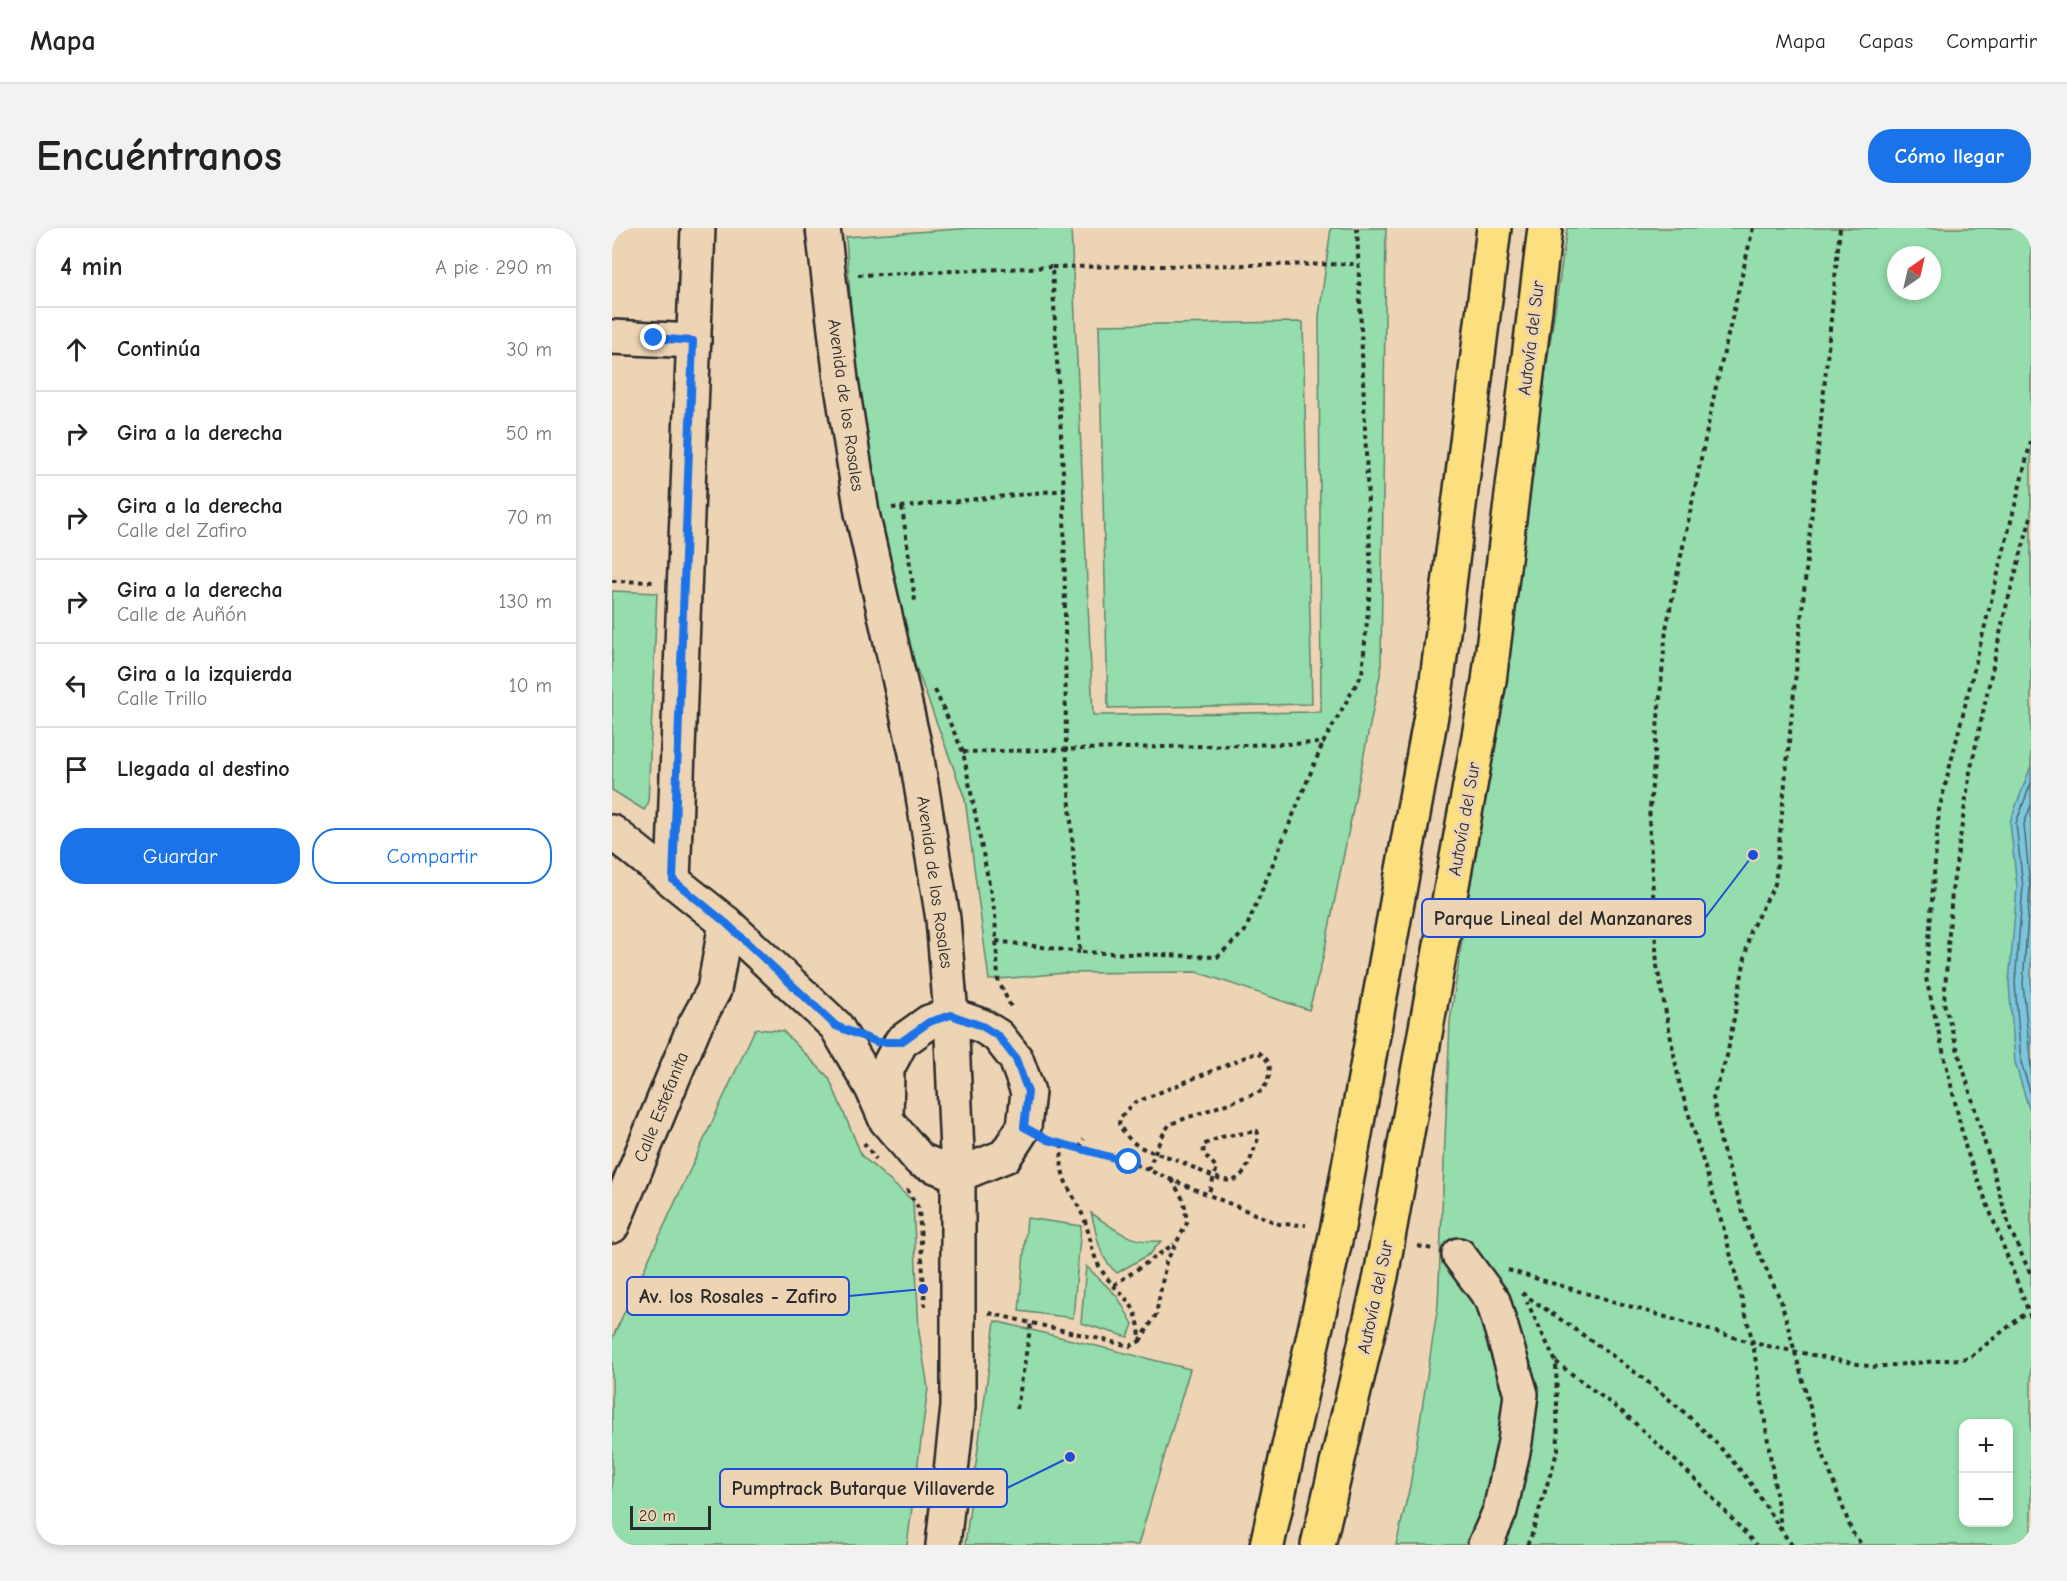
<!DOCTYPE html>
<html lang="es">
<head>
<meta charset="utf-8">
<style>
	:root { --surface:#fff; --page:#f2f2f2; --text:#222; --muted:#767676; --line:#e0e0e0; --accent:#1a73e8 }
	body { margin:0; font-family:"Comic Neue",sans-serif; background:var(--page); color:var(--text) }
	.controls { position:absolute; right:18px; bottom:18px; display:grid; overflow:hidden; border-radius:12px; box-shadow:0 3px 9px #0003 }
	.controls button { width:54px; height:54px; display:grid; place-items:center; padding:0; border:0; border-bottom:2px solid var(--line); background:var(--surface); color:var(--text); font:30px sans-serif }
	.compass { position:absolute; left:1275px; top:18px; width:54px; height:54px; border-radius:50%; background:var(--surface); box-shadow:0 3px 9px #0003; rotate:34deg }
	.scale { position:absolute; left:18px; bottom:15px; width:81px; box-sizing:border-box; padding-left:6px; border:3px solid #2b2b2b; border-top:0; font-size:16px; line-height:21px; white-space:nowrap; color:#2b2b2b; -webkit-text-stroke:4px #edd4b5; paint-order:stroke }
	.stop { position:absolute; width:18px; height:18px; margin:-14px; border:4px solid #1a73e8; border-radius:50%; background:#fff }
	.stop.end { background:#1a73e8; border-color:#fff; box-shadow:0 2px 6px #0008 }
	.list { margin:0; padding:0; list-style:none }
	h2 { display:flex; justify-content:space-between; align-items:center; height:78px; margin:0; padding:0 24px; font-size:26px }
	h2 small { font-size:20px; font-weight:400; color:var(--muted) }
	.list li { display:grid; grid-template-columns:39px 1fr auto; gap:18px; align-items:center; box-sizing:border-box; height:84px; padding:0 24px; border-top:2px solid var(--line) }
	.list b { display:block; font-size:22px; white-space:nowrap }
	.list p { margin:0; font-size:20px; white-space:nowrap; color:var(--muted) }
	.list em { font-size:20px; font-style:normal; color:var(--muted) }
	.actions { display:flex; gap:12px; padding:18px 24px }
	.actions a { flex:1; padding:14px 0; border:2px solid var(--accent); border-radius:24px; text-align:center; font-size:21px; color:var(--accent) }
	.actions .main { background:var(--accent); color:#fff }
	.icon { flex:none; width:33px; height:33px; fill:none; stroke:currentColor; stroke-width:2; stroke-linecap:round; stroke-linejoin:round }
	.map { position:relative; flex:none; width:1419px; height:1317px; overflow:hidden; border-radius:24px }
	header { display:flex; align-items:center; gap:36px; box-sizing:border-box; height:84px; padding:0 30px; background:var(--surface); border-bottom:2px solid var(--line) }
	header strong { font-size:28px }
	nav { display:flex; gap:33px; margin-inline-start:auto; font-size:21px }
	.intro { display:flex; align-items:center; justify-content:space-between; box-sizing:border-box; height:144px; padding:0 36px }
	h1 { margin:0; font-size:42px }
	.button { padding:15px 27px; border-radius:24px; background:var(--accent); color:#fff; font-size:21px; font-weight:700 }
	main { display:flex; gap:36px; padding:0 36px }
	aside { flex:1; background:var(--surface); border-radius:24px; box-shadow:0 3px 9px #0003 }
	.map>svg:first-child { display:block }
	.green { fill:#95ddac; stroke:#60846c; stroke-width:1.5; fill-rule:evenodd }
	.water { fill:#7cc6dc; stroke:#5c8895; stroke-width:1.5 }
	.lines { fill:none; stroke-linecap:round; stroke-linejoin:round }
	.shore { stroke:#4b6972; stroke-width:1.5 }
	.minor-casing { stroke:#2b2b2b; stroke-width:38 }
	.highway-casing { stroke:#2b2b2b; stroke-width:38 }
	.path { stroke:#2b2b2b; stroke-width:4; stroke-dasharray:4.5 4.5; stroke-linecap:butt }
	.minor { stroke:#edd4b5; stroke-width:33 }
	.highway { stroke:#fce080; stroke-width:33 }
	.route { stroke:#1a73e8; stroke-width:8 }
	.labels { text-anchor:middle; stroke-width:6; stroke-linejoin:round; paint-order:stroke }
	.street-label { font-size:18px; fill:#2b2b2b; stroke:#edd4b5 }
	.leader { fill:none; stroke:#1d4ed8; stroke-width:2 }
	.callout-dot { fill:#1d4ed8; stroke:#edd4b5; stroke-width:2 }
	.callout { fill:#edd4b5; stroke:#1d4ed8; stroke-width:2 }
	.callout-label { font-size:20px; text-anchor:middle; font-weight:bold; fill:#2b2b2b }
</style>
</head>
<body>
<header>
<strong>Mapa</strong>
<nav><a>Mapa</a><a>Capas</a><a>Compartir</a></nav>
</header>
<div class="intro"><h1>Encuéntranos</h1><a class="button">Cómo llegar</a></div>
<main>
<aside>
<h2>4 min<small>A pie · 290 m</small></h2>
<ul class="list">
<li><svg class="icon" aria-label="ahead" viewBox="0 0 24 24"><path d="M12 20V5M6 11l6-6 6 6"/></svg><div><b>Continúa</b></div><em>30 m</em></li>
<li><svg class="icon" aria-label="right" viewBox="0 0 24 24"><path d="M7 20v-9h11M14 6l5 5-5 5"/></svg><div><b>Gira a la derecha</b></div><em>50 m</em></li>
<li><svg class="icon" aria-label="right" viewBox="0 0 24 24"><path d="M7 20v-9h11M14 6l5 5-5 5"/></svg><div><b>Gira a la derecha</b><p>Calle del Zafiro</p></div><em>70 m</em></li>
<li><svg class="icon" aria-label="right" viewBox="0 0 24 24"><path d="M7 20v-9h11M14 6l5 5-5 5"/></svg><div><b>Gira a la derecha</b><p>Calle de Auñón</p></div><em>130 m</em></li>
<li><svg class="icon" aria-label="left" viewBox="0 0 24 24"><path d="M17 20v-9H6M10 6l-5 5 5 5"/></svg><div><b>Gira a la izquierda</b><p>Calle Trillo</p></div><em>10 m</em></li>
<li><svg class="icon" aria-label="arrive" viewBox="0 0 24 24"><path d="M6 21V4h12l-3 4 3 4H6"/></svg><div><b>Llegada al destino</b></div></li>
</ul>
<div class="actions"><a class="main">Guardar</a><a>Compartir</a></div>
</aside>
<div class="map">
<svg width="1419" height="1317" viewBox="0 0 1419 1317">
	<rect width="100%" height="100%" fill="#edd4b5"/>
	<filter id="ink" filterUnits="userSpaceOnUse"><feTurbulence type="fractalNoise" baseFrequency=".0167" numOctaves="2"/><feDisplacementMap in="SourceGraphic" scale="12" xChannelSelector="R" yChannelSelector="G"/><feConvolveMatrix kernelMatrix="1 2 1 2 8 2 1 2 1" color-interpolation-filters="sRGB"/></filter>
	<g filter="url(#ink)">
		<g class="green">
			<polygon points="361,0 459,0 481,487 492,487 709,484 707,88 719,0 774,0 769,442 711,730 697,782 585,744 452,745 377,752 353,571 301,431 248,213 234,9"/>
			<path d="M 955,0 L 1419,0 L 1419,1317 L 784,1317 L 798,1258 L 826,1077 L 838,794 ZM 1284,27 L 1320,27 L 1320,63 L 1284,63 ZM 1352,1196 L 1396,1196 L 1396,1294 L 1352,1294 Z"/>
			<polygon points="691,94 700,476 496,480 487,97"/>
			<polygon points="0,363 45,365 36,576 32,582 0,562"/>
			<polygon points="143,801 171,803 217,850 250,928 301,973 307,1104 316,1160 295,1317 0,1317 0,1111"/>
			<path d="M 479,985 C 505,1002 516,1015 549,1013 L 538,1026 L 505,1045 C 485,1028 486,1008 479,985 Z"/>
			<polygon points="415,990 469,998 461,1090 407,1083"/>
			<polygon points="474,1038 505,1068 521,1096 516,1109 469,1095"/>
			<polygon points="383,1093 578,1141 526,1317 353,1317"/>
		</g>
		<polygon class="water" points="1419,538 1419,887 1403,835 1397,755 1405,659 1398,594"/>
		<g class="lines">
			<g class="shore">
				<polyline points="1419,555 1404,595 1411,659 1403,755 1409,834 1419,867"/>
				<polyline points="1419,577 1412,596 1418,659 1411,755 1419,841"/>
			</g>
			<defs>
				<g id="minor">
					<polyline points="211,0 229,152 250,285 304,525 331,691 339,787 346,947 346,1179 331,1317"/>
					<polyline points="0,109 82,113"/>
					<polyline points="0,604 114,695 224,798 260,860 274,892 308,932 346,947 393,928 412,899 416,864 404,831 386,808 370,798 339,787 317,794 289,814 275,841 274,892"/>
					<polyline points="61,652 86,0"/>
					<polyline points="0,998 82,799 102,762 114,695"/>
					<polyline points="847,1027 881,1073 909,1166 903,1214 888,1283 873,1317"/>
				</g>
				<g id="highway">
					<polyline points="655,1317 726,999 824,460 882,0"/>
					<polyline points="706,1317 769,1048 877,453 933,0"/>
				</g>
			</defs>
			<use href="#minor" class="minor-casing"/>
			<use href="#highway" class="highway-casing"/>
			<g class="path">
				<polyline points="1141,0 1103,163 1054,401 1037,591 1045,738 1068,858 1113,1005 1141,1115 1170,1305"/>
				<polyline points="1228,0 1163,656 1138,703 1115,828 1101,869 1109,916 1138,1006 1169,1073 1210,1223 1240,1304 1250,1317"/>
				<polyline points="440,39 745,36"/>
				<polyline points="246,47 440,39 452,262 454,520 468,724 605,729 633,703 711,515"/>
				<polyline points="1419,213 1327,582 1314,750 1354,921 1419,1090"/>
				<polyline points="290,279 303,373"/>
				<polyline points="280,280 452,262"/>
				<polyline points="1419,289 1393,383 1358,544 1340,663 1332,775 1398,1001 1419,1047"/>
				<polyline points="0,353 44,354"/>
				<polyline points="323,462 351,524 383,686 386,752 400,781"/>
				<polyline points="351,524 711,515 750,446 759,350 745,0"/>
				<polyline points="384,713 468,724"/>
				<polyline points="437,912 517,934 667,996 694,997"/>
				<polyline points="252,915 264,931"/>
				<polyline points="468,920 472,911"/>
				<path d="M 536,942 C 543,926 547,910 558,896 L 650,863 C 659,847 663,835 646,824 L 522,875 L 508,890 L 507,896 C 511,904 517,912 525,917 C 536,924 553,927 565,932 C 578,937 610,956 622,952 C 637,946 641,921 647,908 L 645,903 L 609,909 L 591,917 L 592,926 L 605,940 L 596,967"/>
				<polyline points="295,961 307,981 313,1079"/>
				<polyline points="806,1018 820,1021"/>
				<polyline points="896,1042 1141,1115 1261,1139 1357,1130 1415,1084"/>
				<polyline points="502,1057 562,1016"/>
				<path d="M 910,1065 C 991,1121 1079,1176 1139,1256 C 1153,1276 1165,1298 1180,1317"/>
				<path d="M 377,1085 L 518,1118 L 528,1113 C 527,1068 506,1071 487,1038 C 480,1025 478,1008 473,993 C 461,961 444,954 451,915"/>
				<polyline points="528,1113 544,1087 554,1034 575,995 572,973 560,952"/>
				<polyline points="944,1134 1013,1186 1083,1251 1144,1317"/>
				<polyline points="405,1181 419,1095"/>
				<polyline points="915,1317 919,1309 946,1221 944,1134 915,1074"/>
			</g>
			<use href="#minor" class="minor"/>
			<use href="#highway" class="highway"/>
		</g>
	</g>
	<g class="lines" filter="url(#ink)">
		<polyline class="route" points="42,110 81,113 61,652 114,695 224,798 265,814 289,814 317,794 339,787 370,798 386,808 404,831 416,864 412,899 436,912 517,934"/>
	</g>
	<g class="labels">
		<g class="street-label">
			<text transform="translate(919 110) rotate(-83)" y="6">Autovía del Sur</text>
			<text transform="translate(234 177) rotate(82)" y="6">Avenida de los Rosales</text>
			<text transform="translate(852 591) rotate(-80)" y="6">Autovía del Sur</text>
			<text transform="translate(323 654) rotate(82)" y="6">Avenida de los Rosales</text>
			<text transform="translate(49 879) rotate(-68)" y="6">Calle Estefanita</text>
			<text transform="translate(763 1069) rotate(-78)" y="6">Autovía del Sur</text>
		</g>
	</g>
	<path class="leader" d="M1141 627L1093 690M311 1061L237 1068M458 1229L395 1260"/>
	<g class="callout-dot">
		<circle cx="1141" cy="627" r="6"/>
		<circle cx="311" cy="1061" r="6"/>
		<circle cx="458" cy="1229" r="6"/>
	</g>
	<g class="callout">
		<rect x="810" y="671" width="283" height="38" rx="6"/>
		<rect x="15" y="1049" width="222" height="38" rx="6"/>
		<rect x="108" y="1241" width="287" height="38" rx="6"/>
	</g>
	<g class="callout-label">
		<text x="951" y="697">Parque Lineal del Manzanares</text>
		<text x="126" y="1075">Av. los Rosales - Zafiro</text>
		<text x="251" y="1267">Pumptrack Butarque Villaverde</text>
	</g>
</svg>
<div class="controls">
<button>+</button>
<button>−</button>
</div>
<svg class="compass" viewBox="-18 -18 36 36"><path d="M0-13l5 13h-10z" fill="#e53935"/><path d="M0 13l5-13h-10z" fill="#767676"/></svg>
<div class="scale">20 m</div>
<div class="stop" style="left:517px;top:934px"></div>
<div class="stop end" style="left:42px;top:110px"></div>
</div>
</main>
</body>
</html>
